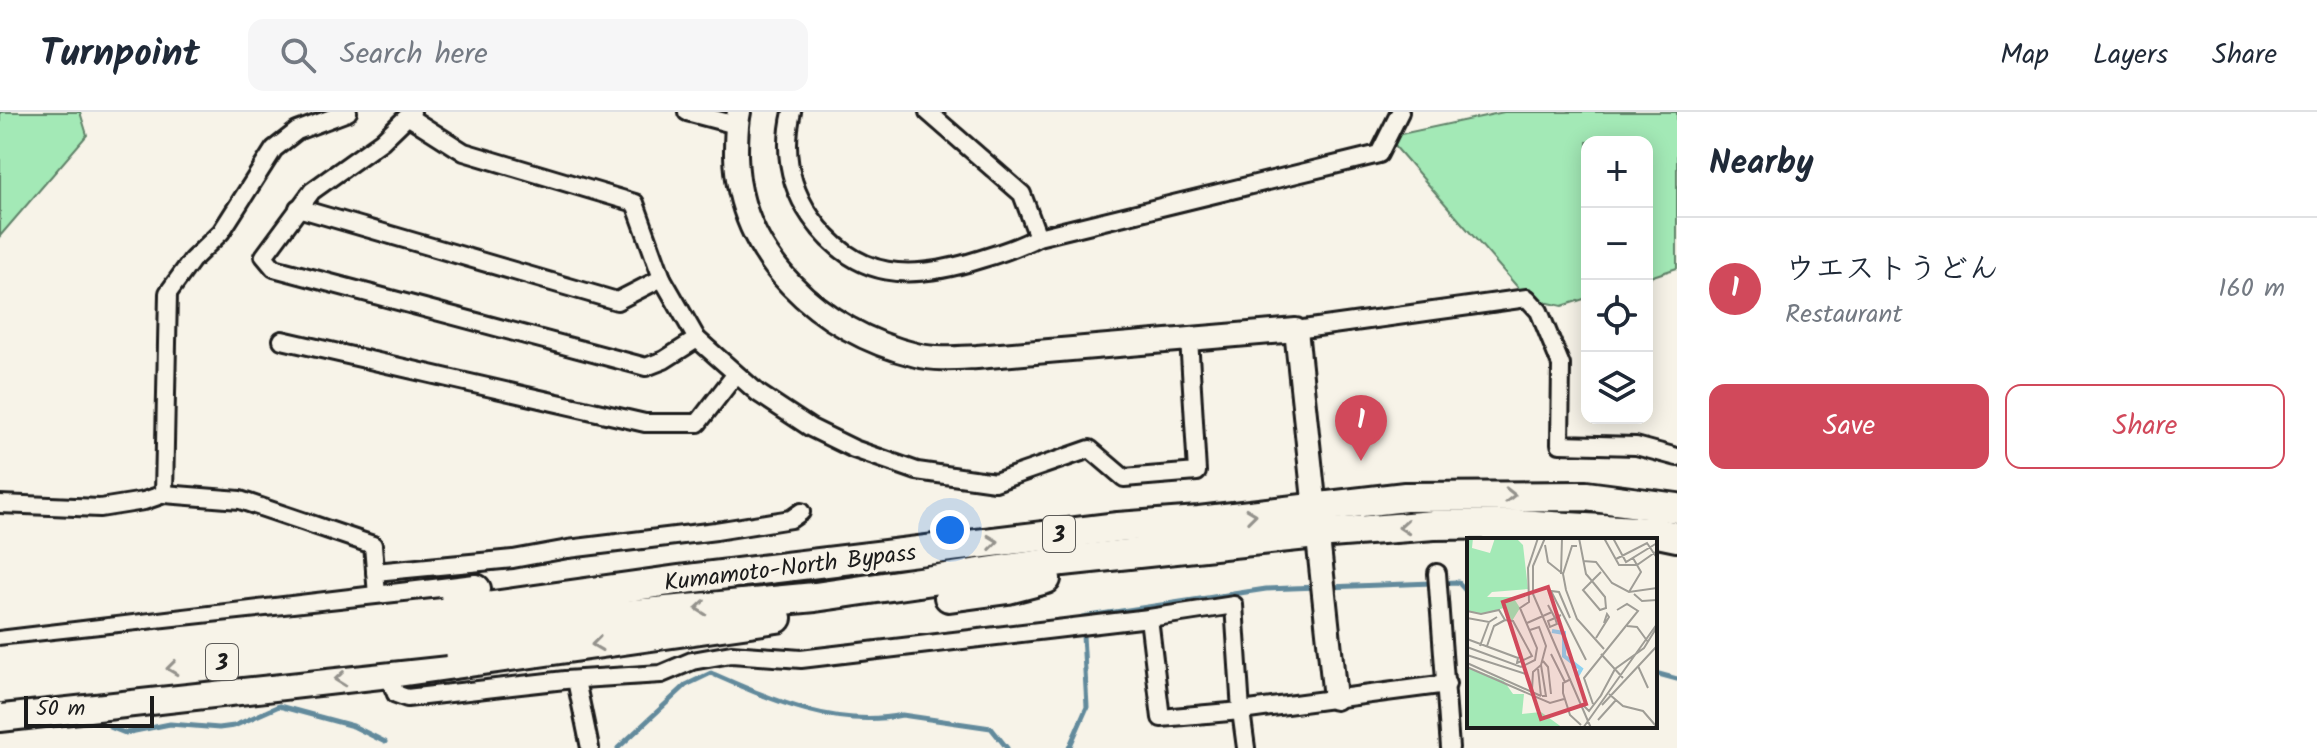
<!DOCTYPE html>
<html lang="en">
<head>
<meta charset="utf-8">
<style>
	:root { --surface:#fff; --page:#f6f6f7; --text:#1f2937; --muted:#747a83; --line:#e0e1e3; --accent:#d1495b }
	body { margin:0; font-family:Kalam,"Klee One",sans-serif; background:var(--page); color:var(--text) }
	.controls { position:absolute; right:24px; top:24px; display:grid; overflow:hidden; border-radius:16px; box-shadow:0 4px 20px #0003 }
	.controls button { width:72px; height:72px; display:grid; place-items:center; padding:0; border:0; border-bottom:2px solid var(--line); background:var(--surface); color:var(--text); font:40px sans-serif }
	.scale { position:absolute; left:24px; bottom:20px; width:130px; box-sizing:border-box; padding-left:8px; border:4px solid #1c1c1c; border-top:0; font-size:22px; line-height:28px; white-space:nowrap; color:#1c1c1c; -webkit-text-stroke:6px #f7f3e8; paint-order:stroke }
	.you { position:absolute; left:950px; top:418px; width:28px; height:28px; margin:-20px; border:6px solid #fff; border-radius:50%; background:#1a73e8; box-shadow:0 0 0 12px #1a73e833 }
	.badge { display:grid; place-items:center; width:52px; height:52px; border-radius:50%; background:var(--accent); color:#fff; font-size:26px; font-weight:700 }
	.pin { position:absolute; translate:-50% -66px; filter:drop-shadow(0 2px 4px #0008) }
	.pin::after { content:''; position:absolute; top:42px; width:28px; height:24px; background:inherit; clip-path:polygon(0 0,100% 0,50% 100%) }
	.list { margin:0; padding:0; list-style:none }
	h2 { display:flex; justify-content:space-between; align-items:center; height:104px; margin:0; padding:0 32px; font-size:34px }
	h2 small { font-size:26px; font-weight:400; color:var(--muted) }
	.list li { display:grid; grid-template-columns:52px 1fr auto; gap:24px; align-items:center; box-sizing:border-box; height:144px; padding:0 32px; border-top:2px solid var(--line) }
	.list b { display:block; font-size:30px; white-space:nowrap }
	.list p { margin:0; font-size:26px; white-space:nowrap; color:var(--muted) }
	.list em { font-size:26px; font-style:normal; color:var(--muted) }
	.actions { display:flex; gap:16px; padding:24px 32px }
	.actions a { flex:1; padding:18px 0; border:2px solid var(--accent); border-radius:16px; text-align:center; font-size:28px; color:var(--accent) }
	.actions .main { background:var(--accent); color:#fff }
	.icon { flex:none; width:44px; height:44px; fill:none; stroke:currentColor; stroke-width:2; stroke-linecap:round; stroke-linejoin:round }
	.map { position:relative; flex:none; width:1677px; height:636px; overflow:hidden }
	header { display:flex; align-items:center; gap:48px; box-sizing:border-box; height:112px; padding:0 40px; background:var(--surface); border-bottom:2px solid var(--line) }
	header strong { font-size:38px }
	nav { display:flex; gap:44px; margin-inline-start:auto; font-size:28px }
	.search { width:560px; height:72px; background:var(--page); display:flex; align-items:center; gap:20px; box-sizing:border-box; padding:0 28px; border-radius:16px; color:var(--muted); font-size:30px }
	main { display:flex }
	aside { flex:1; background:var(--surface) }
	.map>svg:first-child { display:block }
	.green { fill:#a3e9b6; stroke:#608269; stroke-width:2 }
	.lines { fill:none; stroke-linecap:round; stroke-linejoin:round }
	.stream { stroke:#628a9c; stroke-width:5 }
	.street-casing { stroke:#1c1c1c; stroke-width:22 }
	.secondary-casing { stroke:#1c1c1c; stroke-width:28 }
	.highway-casing { stroke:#1c1c1c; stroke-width:34 }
	.street { stroke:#f7f3e8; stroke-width:16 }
	.secondary { stroke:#f7f3e8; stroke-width:22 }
	.highway { stroke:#f7f3e8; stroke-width:28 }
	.highway-bridge-casing { stroke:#1c1c1c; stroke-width:34; stroke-linecap:butt }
	.highway-bridge { stroke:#f7f3e8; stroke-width:28 }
	.oneway { stroke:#94928c }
	.labels { text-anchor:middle; stroke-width:6; stroke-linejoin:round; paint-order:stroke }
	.shield { fill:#f7f3e8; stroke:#5e5c59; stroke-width:2 }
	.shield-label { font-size:22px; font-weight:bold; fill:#1c1c1c }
	.street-label { font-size:24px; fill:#1c1c1c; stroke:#f7f3e8 }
	.inset-river { fill:none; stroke:#90d3f1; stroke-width:4 }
	.inset-road { fill:none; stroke:#9f9d96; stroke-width:2 }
	.view { fill:#d1495b; fill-opacity:0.15; stroke:#d1495b; stroke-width:4 }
	.inset-edge { fill:none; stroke:#1c1c1c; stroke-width:4 }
</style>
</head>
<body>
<header>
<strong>Turnpoint</strong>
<div class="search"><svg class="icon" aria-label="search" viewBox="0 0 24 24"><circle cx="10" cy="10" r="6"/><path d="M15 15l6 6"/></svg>Search here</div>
<nav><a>Map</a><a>Layers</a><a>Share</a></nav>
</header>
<main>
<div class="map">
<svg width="1677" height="636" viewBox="0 0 1677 636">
	<rect width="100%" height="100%" fill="#f7f3e8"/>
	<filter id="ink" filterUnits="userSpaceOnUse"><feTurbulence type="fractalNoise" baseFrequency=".0125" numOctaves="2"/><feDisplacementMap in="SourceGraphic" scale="16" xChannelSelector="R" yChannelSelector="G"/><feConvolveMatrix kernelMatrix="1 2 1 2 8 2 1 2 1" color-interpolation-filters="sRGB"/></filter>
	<g filter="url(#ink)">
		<g class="green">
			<polygon points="0,0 80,0 87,23 0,124"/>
			<polygon points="1504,0 1677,0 1677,156 1647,166 1647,30 1587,30 1587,186 1562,194 1527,186 1387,25"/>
		</g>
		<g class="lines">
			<g class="stream">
				<polyline points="1328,475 1458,470 1469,482"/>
				<polyline points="1655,561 1677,567"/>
				<polyline points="110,615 125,621 170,612 219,616 234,614 279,594 353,614 385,630"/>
				<path d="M 618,636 L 686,573 L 711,561 C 770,587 836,617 902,603 L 991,616 L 1007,636"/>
				<polyline points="1069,636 1087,595 1082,505 1266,477 1318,475"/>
			</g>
			<defs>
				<g id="street">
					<polyline points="412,0 382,29 312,79 264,144 274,156 646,255 664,248 697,227"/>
					<polyline points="687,0 736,13"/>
					<path d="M 792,0 C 783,38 789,73 811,105 C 856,170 912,169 981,147 C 1001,141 1020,135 1038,125 L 1379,42 L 1400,0"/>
					<polyline points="928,0 1022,82 1038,125"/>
					<polyline points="409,5 464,40 635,91 662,166 697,227 758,281 811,316 854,337 917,359 995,370 1090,337 1124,366 1197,360 1189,226"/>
					<polyline points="298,96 617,189 662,166"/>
					<polyline points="1296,218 1527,186 1539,199 1561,253 1560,332 1636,334 1677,345"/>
					<polyline points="282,228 645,311 698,311 735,263"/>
					<polyline points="164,382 168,181 192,148 221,120 274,37 297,19 348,0"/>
					<polyline points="0,392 100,396 144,389 164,382 240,388 373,433 378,496"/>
					<polyline points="375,460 513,447 568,437 716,419 791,407 801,400"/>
					<polyline points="1437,461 1450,636"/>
					<polyline points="385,555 396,582 407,586 565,568 661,562 692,549 731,542 801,547 1149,506"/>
					<polyline points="576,568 590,636"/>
					<polyline points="1246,636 1241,599 1234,493 1149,506 1161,606 1241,599 1447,572"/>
				</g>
				<path id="secondary" d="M 739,0 C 736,14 736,28 736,43 C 738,145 821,220 916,243 C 936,248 957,246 977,245 L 1296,218 L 1335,586"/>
				<g id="highway">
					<polyline points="949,485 1008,477 1046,467"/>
					<polyline points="443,501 678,468 1118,415 1199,409 1405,385 1586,384 1677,396"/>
					<polyline points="445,528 602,505 815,485 1063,449 1317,422 1434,413 1518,412 1653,420 1677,425"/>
					<polyline points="0,534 476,477"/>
					<polyline points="0,605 398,560 777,506"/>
				</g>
			</defs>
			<use href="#street" class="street-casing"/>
			<use href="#secondary" class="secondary-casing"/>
			<use href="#highway" class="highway-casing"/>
			<use href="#street" class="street"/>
			<use href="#secondary" class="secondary"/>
			<use href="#highway" class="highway"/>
			<defs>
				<g id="highway-bridge">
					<polyline points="0,549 443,501"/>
					<polyline points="0,576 445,528"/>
				</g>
			</defs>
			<use href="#highway-bridge" class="highway-bridge-casing"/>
			<use href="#highway-bridge" class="highway-bridge"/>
		</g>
		<defs><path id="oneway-chevron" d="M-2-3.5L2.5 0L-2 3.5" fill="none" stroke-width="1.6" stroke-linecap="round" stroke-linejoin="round" transform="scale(2)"/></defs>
		<g class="oneway">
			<use href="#oneway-chevron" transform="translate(1510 383) rotate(1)"/>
			<use href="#oneway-chevron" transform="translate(1251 403) rotate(-7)"/>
			<use href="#oneway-chevron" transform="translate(1404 415) rotate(175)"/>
			<use href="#oneway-chevron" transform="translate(993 430) rotate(-7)"/>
			<use href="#oneway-chevron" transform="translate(701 496) rotate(174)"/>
			<use href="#oneway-chevron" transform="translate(597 532) rotate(172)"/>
			<use href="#oneway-chevron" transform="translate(172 556) rotate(173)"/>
			<use href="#oneway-chevron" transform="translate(340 567) rotate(174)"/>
		</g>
	</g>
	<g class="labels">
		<g class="shield">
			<rect x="1043" y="404" width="32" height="36" rx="6"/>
			<rect x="206" y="532" width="32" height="36" rx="6"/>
		</g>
		<g class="shield-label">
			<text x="1059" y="430">3</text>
			<text x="222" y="558">3</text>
		</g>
		<g class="street-label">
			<text transform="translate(790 455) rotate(-7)" y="8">Kumamoto-North Bypass</text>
		</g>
	</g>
	<g transform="translate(1467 426)">
		<rect width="190" height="190" fill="#f7f3e8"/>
		<path d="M 0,0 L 6,0 L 5,10 L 23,15 L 28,0 L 49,0 L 56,7 L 61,51 L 25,54 L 20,59 L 46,59 L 53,70 L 45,83 L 37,70 L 14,76 L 0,73 ZM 0,129 L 37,143 L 46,156 L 57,156 L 55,176 L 74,174 L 96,190 L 0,190 Z" fill="#a3e9b6"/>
		<path class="inset-river" d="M 85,93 L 97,95 L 97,118 L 114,131 L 110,138"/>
		<path class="inset-road" d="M 78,0 L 66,28 L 66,56 L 124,190M 112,0 L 119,36 L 125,43 L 134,34M 137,0 L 152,27 L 170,27 L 174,34 L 162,54M 146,0 L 159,24 L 190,5M 78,7 L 81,24 L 96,36M 110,8 L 105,8 L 96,36 L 99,52 L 110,81 L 137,111M 166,20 L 170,27 L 190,13M 149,21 L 180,5 L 190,20M 116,23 L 129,24 L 145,45 L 162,54 L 190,50M 94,36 L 95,0M 125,43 L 138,59 L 139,70 L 133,72 L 116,52 ZM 167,56 L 175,63 L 190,62M 81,67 L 88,80 L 90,86 L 83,89 L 81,83 L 88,80 L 94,77M 0,73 L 14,76 L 32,72 L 38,82 L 46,83 L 65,118 L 50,125 L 51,120 L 0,101M 0,80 L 22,84 L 30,79M 103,80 L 92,54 L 84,53 L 119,122M 60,85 L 85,74M 160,88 L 170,89 L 181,104M 63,92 L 72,89 L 79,108 L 74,127 L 66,134 L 65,152M 129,100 L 142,79 L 140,76 L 137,85M 13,108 L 22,84M 20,108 L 27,88 L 38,82M 0,109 L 54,129 L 68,122 L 70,110 L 53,70 L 62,64 L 61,30 L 71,0M 84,116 L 98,144M 134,116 L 156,140M 0,117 L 59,136M 76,123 L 81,129 L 84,156M 0,125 L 74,158M 74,127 L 79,158 L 75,158M 171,128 L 181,150M 0,129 L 83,165 L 97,161M 71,131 L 74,158M 104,141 L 96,145 L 96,155 L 103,177 L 114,187M 142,156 L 156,168 L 176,173 L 189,188M 133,159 L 148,131 L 177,110 L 190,89M 126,166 L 117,140 L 171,73 L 160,66 L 150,72M 116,167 L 122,173 L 135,156M 135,167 L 190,108M 131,182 L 149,162M 116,190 L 190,86"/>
		<path class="view" d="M 81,49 L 119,166 L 74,181 L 36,64 Z"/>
		<rect width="190" height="190" class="inset-edge"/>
	</g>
</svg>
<div class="controls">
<button>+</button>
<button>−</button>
<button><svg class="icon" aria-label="locate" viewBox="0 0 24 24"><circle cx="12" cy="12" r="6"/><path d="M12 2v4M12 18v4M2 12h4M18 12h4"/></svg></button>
<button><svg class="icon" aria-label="layers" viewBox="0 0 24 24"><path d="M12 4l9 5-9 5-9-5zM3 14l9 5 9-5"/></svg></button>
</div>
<div class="scale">50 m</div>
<div class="you"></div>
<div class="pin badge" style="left:1361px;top:349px">1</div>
</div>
<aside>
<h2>Nearby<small></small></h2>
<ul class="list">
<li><span class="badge">1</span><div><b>ウエストうどん</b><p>Restaurant</p></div><em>160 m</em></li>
</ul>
<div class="actions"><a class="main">Save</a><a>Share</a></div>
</aside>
</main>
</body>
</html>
